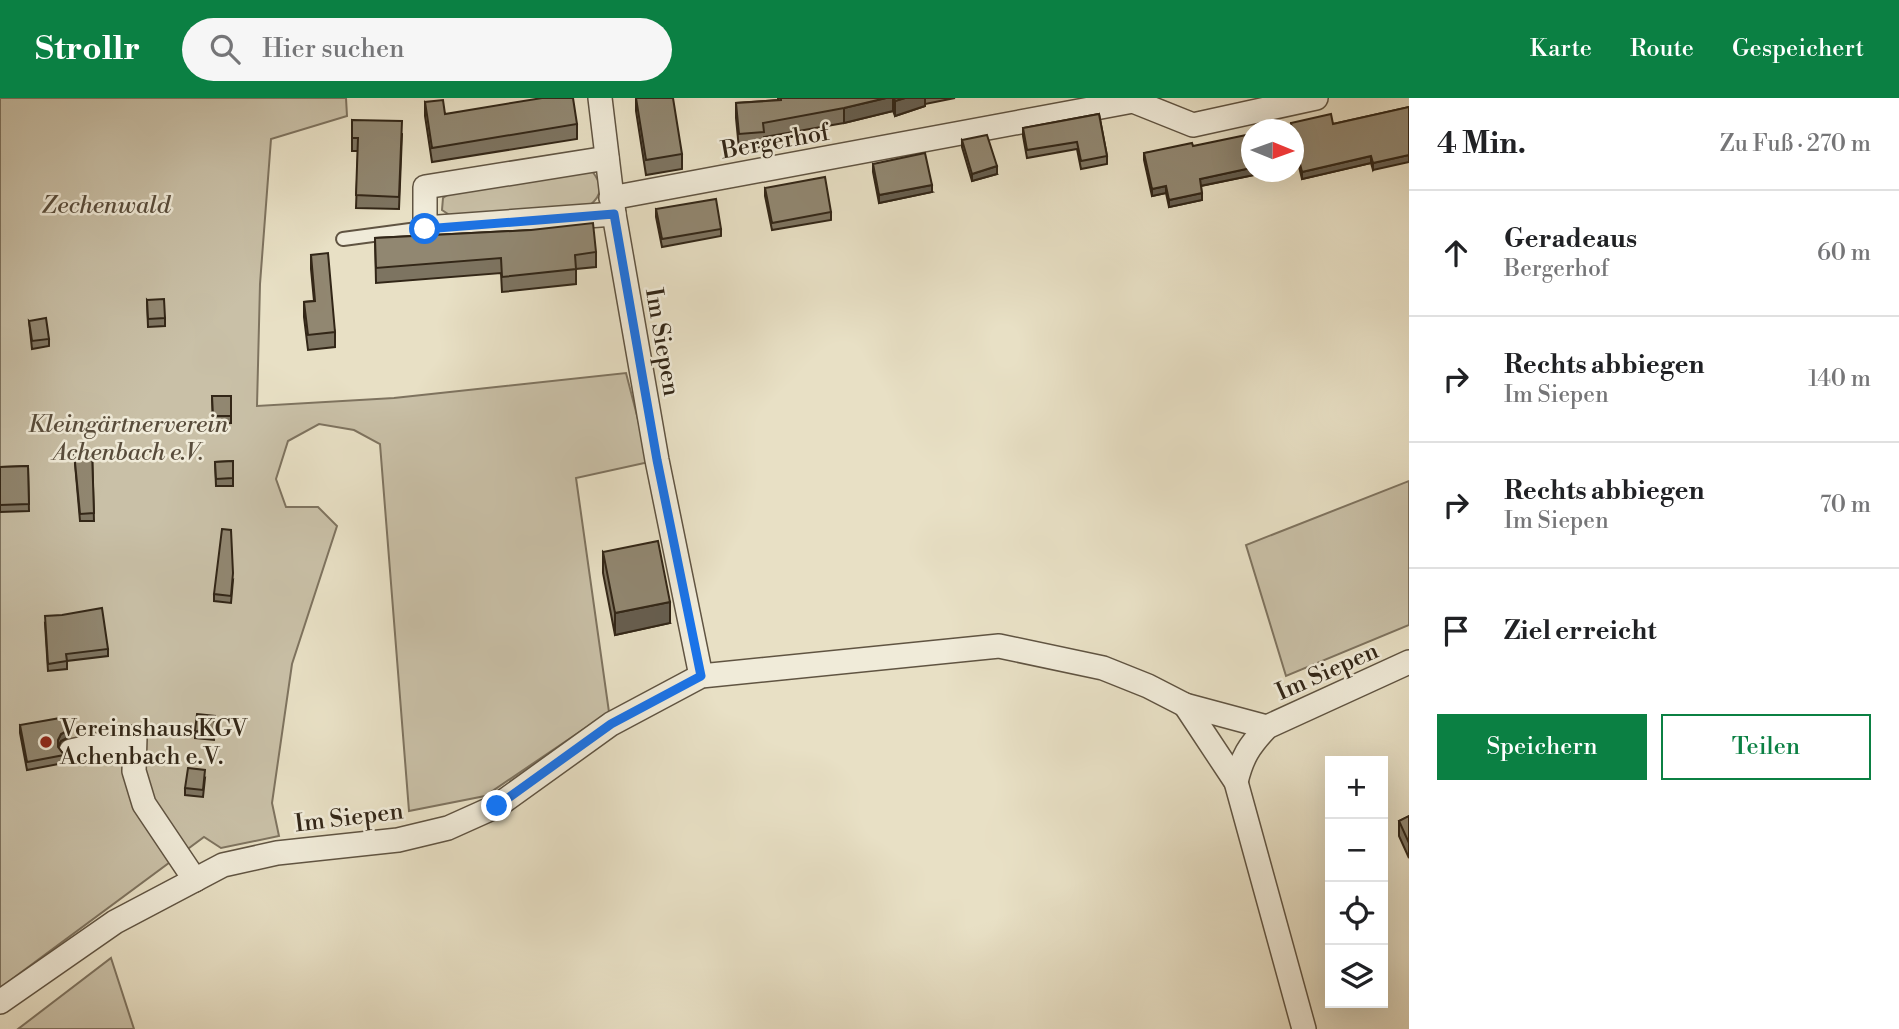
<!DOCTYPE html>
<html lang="de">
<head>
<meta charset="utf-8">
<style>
	:root { --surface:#fff; --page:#f6f6f6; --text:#202124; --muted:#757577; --line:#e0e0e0; --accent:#0b8043 }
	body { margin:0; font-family:"Libre Bodoni",serif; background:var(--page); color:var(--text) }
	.controls { position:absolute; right:21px; bottom:21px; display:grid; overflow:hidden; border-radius:0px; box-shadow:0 7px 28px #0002 }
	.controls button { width:63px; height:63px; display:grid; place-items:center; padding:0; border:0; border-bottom:2px solid var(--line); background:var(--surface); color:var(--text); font:35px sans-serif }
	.compass { position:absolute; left:1241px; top:21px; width:63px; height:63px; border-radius:50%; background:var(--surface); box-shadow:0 7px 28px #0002; rotate:91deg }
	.stop { position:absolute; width:21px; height:21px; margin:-16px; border:5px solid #1a73e8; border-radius:50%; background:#fff }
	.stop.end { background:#1a73e8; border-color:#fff; box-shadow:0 2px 7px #0008 }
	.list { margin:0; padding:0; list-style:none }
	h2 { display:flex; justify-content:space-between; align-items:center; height:91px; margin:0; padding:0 28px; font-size:30px }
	h2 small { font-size:23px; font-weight:400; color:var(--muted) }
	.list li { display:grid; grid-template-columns:46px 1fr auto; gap:21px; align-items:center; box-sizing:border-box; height:126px; padding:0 28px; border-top:2px solid var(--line) }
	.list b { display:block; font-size:26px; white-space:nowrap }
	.list p { margin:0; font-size:23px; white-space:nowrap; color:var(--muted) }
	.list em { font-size:23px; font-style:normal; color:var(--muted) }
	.actions { display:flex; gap:14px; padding:21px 28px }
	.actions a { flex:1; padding:16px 0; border:2px solid var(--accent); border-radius:0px; text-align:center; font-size:24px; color:var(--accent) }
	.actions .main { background:var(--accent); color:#fff }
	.icon { flex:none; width:38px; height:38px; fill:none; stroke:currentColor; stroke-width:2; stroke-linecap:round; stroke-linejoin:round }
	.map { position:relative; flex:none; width:1409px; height:931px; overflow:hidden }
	header { display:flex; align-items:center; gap:42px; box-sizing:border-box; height:98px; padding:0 35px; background:var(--accent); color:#fff }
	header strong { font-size:33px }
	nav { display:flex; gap:38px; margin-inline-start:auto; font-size:24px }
	.search { width:490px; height:63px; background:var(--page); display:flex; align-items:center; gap:18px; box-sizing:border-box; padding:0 24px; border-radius:38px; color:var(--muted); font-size:26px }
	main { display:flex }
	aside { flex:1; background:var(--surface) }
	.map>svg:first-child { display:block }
	.green { fill:#c9c0a7; stroke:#7e735f; stroke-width:2 }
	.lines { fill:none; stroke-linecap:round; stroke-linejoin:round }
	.lane-casing { stroke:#605442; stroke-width:16 }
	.street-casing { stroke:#605442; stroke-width:26 }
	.lane { stroke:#f0ebd9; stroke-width:12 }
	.street { stroke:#f0ebd9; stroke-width:23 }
	.wall { fill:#7d7461; stroke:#322617; stroke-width:2 }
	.shaded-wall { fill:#665e4f; stroke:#322617; stroke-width:2 }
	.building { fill:#918771; stroke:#322617; stroke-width:2 }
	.route { stroke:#1a73e8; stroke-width:9 }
	.poi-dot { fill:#8f2418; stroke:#f0ebd9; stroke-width:2.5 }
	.labels { text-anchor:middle; stroke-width:5; stroke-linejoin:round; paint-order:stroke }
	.street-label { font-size:24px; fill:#322617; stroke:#f0ebd9 }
	.park-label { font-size:24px; font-style:italic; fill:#584c3b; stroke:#f0ebd9 }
	.poi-label { font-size:24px; fill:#322617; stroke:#f0ebd9; text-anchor:start }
</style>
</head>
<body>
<header>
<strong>Strollr</strong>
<div class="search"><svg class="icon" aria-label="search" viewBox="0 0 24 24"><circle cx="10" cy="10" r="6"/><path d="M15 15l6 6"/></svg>Hier suchen</div>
<nav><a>Karte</a><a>Route</a><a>Gespeichert</a></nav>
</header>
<main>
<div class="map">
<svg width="1409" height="931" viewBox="0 0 1409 931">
	<rect width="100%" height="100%" fill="#e8e0c5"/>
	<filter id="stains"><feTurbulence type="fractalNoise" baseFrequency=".00286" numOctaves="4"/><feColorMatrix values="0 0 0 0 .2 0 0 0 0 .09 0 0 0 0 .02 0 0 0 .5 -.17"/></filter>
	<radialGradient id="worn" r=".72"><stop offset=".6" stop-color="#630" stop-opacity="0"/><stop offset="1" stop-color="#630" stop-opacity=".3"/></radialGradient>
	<g class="green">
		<polygon points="0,0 346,0 347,18 271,41 260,186 257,308 394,300 626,275 649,364 576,380 609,614 485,698 409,713 380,346 354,332 319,326 288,343 276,381 286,409 318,409 337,428 292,566 272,705 279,738 221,750 204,739 0,890"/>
		<path d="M 592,73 C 603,87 603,97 589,108 L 451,118 L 442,112 L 443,100 L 450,95 Z"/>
		<polygon points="1409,383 1409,527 1286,578 1246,447"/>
		<polygon points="111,860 134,931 18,931"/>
	</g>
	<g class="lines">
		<defs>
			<polyline id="lane" points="343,141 425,130"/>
			<g id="street">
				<polyline points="600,0 614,116 657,362 701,578"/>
				<polyline points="607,60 425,89 425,130 614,116"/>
				<polyline points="611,100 1133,3 1193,27 1316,0"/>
				<polyline points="1185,607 1236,684 1304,931"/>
				<polyline points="71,653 135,639 134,673 144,706 195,782"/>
				<path d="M 1236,684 C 1242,659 1249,648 1267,629 L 1409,564"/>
				<polyline points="0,904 115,824 223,767 277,755 398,742 448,730 497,708 611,626 701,578 999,548 1103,570 1148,588 1185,607 1267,629"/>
			</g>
		</defs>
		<use href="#lane" class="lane-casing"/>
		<use href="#street" class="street-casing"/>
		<use href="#lane" class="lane"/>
		<use href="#street" class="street"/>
	</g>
	<g class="wall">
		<polygon points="636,0 682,56 682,71 646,77 636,13"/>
		<polygon points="778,0 955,0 925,6 925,8 895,18 893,13 844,25 764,39 764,49 739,51 736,20 736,5 778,2"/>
		<polygon points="425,4 445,16 577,26 577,41 432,64 425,18"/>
		<polygon points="1409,9 1373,72 1371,65 1302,81 1293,44 1293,32 1291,32 1291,25 1333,26"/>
		<polygon points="1099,16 1107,58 1107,66 1081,71 1077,51 1027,60 1023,38 1023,30"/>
		<polygon points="352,22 402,36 399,111 356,110 358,53 352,53"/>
		<polygon points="962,42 997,76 972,83 962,49"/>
		<polygon points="1193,48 1264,74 1264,75 1201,88 1202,102 1169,109 1166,95 1152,98 1144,62 1144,55"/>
		<polygon points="873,66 932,94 879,105 873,74"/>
		<polygon points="765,90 831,114 831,122 772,132 765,98"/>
		<polygon points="656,111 721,131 721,138 662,149 656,119"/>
		<polygon points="531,132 596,154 596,169 576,171 576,186 502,194 501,175 376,185 375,140"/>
		<polygon points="311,157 335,234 335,249 308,252 304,219 304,204 314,203 311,171"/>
		<polygon points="147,202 165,220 165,228 148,229"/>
		<polygon points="29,223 49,241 49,248 32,251"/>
		<polygon points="212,298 231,298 231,325 213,326"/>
		<polygon points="92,353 94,423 80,423 74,354"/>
		<polygon points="233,363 233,388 216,388 215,364"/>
		<polygon points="28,368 29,413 0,414 0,369"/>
		<polygon points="603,454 670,525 615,537 603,475"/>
		<polygon points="233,482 231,505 214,503 214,496"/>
		<polygon points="45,525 108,551 108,558 67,563 67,571 48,573"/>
		<polygon points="215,625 214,642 195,640 195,633"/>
		<polygon points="20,627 69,639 61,643 58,649 64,657 64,665 27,672 20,635"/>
		<polygon points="205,680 203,699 185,697 185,690"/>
		<polygon points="1409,718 1409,760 1399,738 1399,723"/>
	</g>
	<g class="shaded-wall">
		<polygon points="886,0 893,0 893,13 844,25 844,10"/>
		<polygon points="905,0 925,0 925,8 895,18 895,3"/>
		<polygon points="1409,57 1409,64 1373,72 1373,65"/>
		<polygon points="1371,58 1371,65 1302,81 1302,74"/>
		<polygon points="997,68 997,76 972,83 972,76"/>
		<polygon points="1251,70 1251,74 1264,74 1264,75 1200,88 1200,81"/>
		<polygon points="932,87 932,94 879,105 879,97"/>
		<polygon points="1166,88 1166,95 1152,98 1152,91"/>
		<polygon points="1202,95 1202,102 1169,109 1169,102"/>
		<polygon points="670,504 670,525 615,537 615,515"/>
		<polygon points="69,632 69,639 61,643 58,649 58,642 61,636"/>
	</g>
	<g class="building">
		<polygon points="542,0 573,0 577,26 432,50 425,4 443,2 445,16"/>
		<polygon points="636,0 673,0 682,56 646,62"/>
		<polygon points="781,0 886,0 844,10 763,25 764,34 739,36 736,5 781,2"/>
		<polygon points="894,0 905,0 895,3"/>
		<polygon points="1409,9 1409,57 1373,65 1371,58 1302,74 1293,37 1293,32 1292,32 1291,25 1331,16 1333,26"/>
		<polygon points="1099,16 1107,58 1081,63 1077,44 1027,52 1023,30"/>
		<polygon points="352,22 402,23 399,99 356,97 358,40 352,40"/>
		<polygon points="1251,36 1251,70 1200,81 1202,95 1169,102 1166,88 1152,91 1144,55 1192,45 1193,48"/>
		<polygon points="987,37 997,68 972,76 962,42"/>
		<polygon points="925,55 932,87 879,97 873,66"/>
		<polygon points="825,79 831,114 772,125 765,90"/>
		<polygon points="716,101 721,131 662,141 656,111"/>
		<polygon points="593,125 596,154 575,157 576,171 502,179 501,160 376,170 375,140 531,132"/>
		<polygon points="328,155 335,234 308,237 304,204 315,203 311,157"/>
		<polygon points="164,201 165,220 148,221 147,202"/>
		<polygon points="46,220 49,241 32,243 29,223"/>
		<polygon points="212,298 231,298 231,318 213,318"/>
		<polygon points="92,353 94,415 80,416 74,354"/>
		<polygon points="233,363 233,380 216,381 215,364"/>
		<polygon points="28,368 29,406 0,407 0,369"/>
		<polygon points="222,431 231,432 233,475 231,498 214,496"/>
		<polygon points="658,443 670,504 615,515 603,454"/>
		<polygon points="102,510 108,551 66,556 67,563 48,566 45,518 62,517"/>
		<polygon points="197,616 215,618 214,635 195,633"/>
		<polygon points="66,619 69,632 61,636 58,642 58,649 64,657 27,664 20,627"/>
		<polygon points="188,670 205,672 203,692 185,690"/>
		<polygon points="1409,718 1409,745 1399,723"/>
	</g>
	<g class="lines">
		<polyline class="route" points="425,131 614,116 657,362 701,578 611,626 497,708"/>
	</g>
	<circle class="poi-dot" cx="46" cy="644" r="7"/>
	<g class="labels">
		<g class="street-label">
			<text transform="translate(775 43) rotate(-10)" y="8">Bergerhof</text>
			<text transform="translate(663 244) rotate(80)" y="8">Im Siepen</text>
			<text transform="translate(1327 573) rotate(-24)" y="8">Im Siepen</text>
			<text transform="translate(349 719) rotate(-7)" y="8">Im Siepen</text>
		</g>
		<g class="park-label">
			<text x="106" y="115">Zechenwald</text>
			<text x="128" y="334">Kleingärtnerverein<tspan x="128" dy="28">Achenbach e.V.</tspan></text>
		</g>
		<g class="poi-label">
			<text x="60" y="638">Vereinshaus KGV<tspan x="60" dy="28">Achenbach e.V.</tspan></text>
		</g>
	</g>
	<rect width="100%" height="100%" filter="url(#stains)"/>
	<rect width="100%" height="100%" fill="url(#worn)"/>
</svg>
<div class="controls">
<button>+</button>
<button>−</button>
<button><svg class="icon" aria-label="locate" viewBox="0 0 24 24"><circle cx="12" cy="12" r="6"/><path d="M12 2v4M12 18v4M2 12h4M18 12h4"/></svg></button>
<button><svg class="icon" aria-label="layers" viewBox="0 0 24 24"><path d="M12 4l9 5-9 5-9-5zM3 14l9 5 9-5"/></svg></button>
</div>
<svg class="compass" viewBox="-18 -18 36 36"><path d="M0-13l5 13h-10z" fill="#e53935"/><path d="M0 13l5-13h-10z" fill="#757577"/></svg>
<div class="stop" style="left:425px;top:131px"></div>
<div class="stop end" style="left:497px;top:708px"></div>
</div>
<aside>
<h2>4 Min.<small>Zu Fuß · 270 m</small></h2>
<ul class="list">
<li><svg class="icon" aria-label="ahead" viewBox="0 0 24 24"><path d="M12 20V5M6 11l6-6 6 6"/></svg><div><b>Geradeaus</b><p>Bergerhof</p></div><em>60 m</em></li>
<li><svg class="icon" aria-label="right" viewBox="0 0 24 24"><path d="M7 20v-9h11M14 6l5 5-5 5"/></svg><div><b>Rechts abbiegen</b><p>Im Siepen</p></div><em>140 m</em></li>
<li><svg class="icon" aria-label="right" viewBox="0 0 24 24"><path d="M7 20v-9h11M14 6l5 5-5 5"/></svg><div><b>Rechts abbiegen</b><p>Im Siepen</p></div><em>70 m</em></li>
<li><svg class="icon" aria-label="arrive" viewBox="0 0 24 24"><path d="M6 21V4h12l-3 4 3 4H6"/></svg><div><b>Ziel erreicht</b></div></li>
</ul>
<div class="actions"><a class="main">Speichern</a><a>Teilen</a></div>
</aside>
</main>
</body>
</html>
